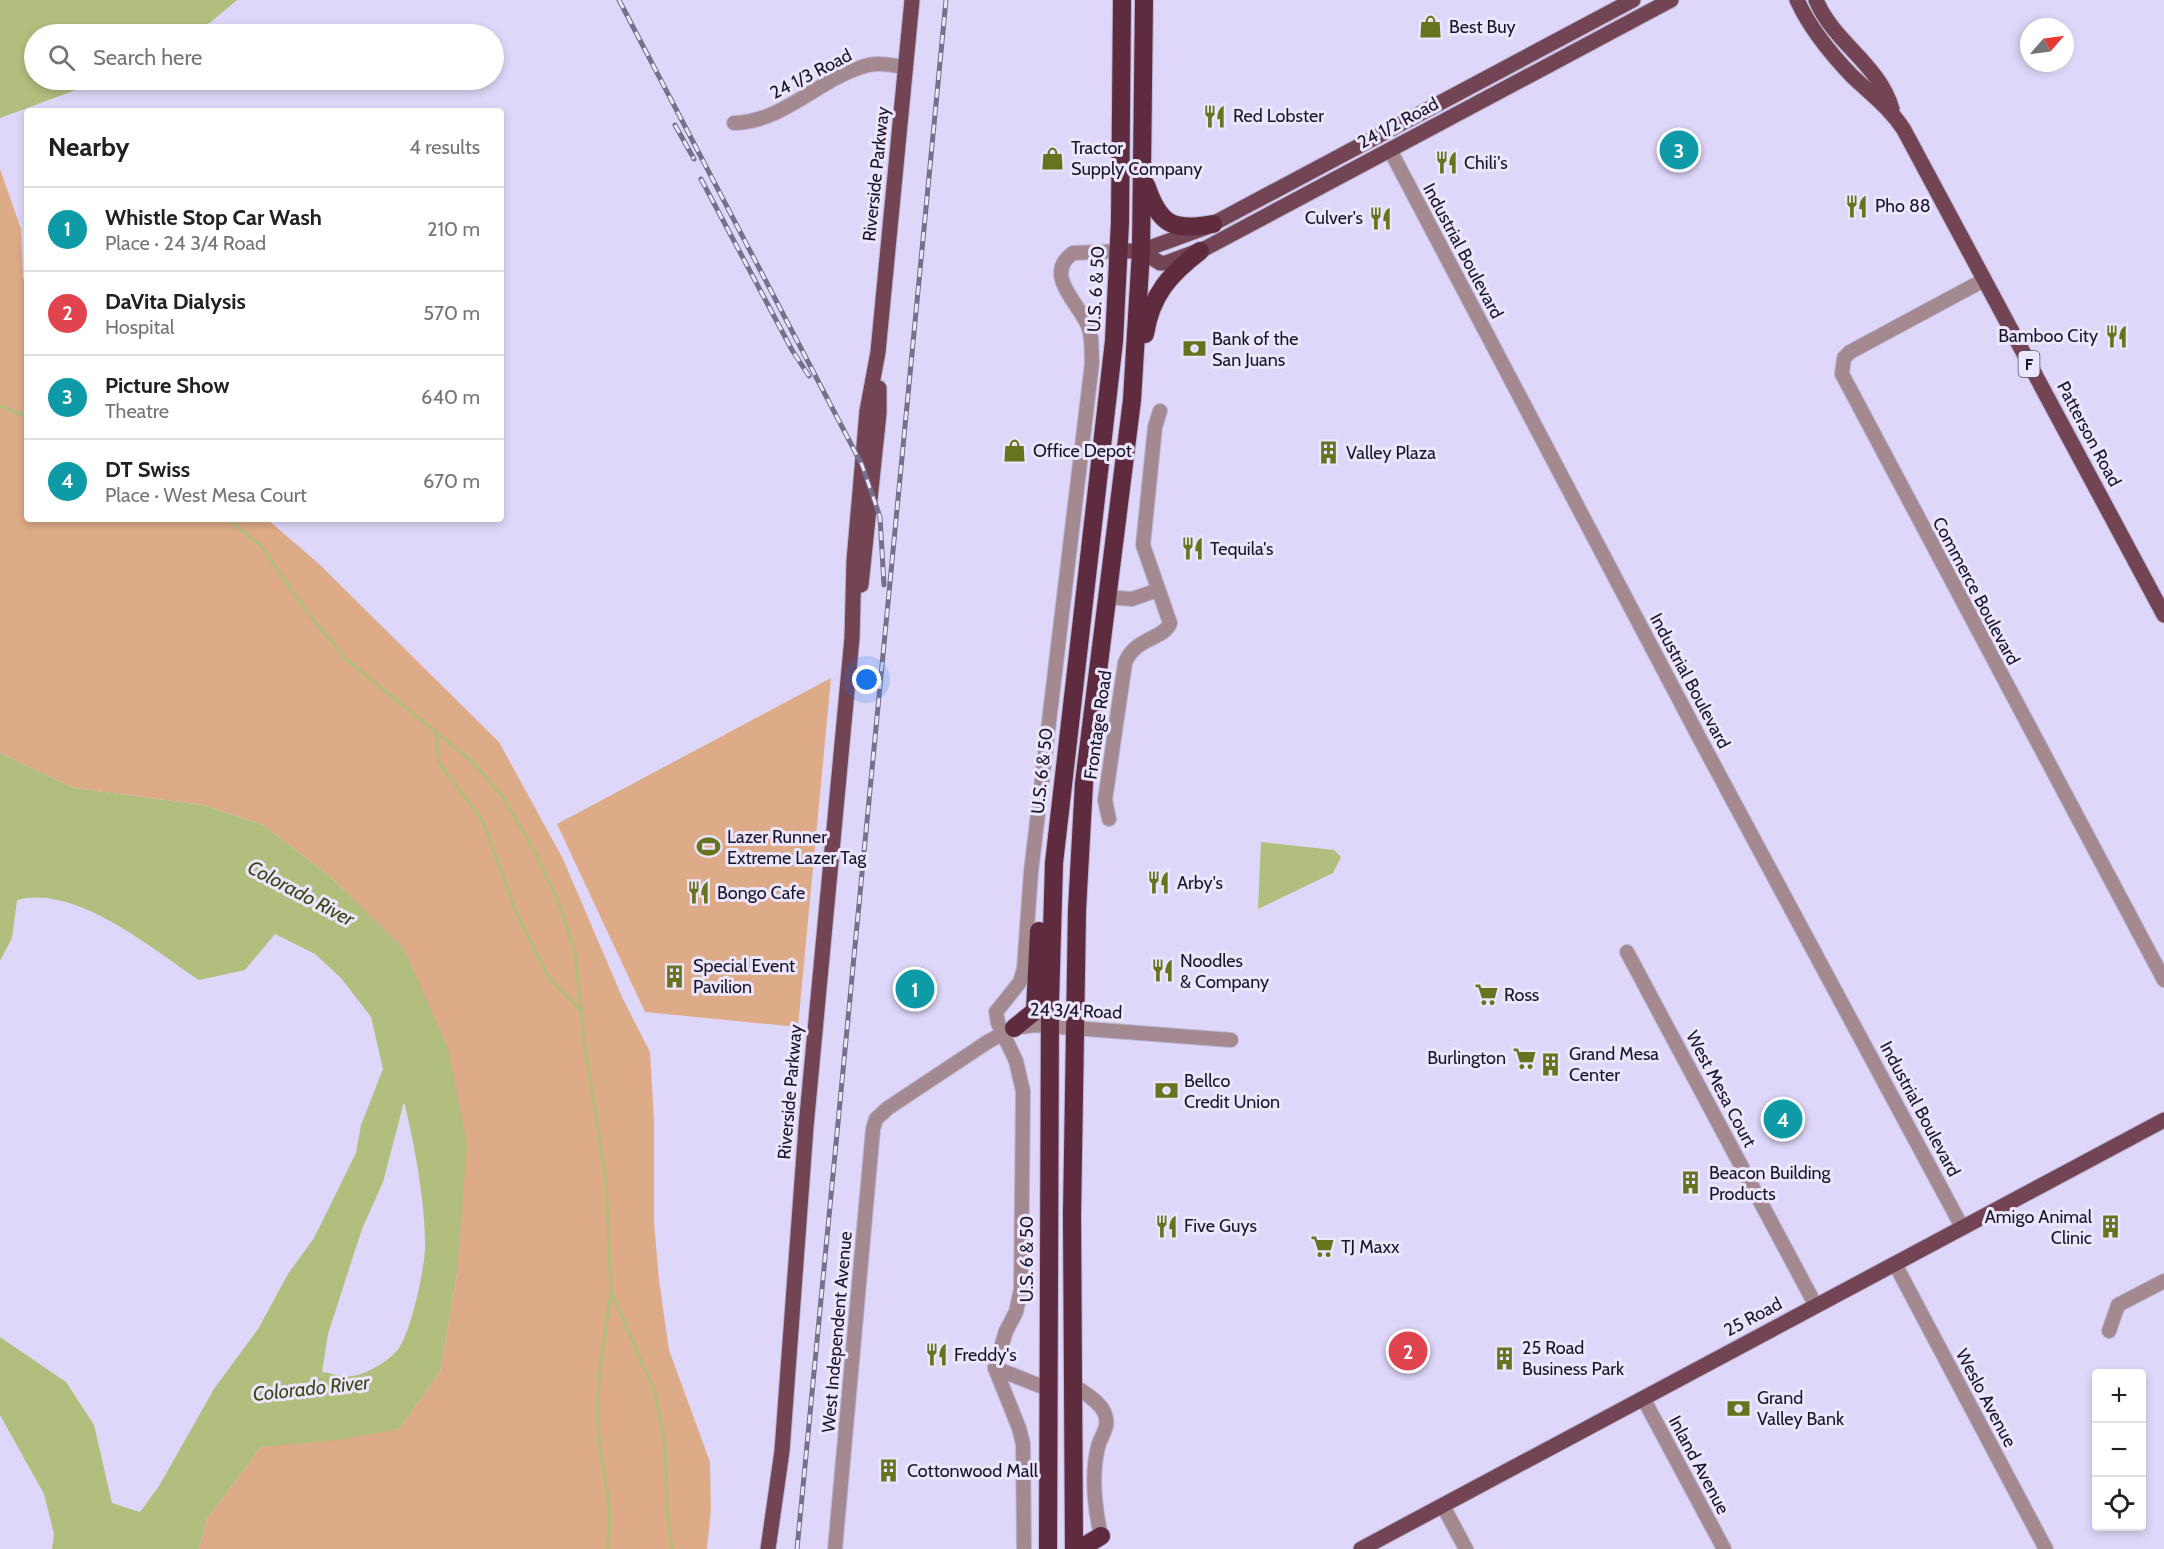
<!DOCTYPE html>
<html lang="en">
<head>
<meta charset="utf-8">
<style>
	:root { --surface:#fff; --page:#f6f6f6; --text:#202124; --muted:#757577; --line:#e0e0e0; --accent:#68731e }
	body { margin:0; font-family:Cabin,sans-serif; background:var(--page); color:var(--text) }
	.controls { position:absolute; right:18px; bottom:18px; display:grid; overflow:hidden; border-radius:6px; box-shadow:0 3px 9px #0003 }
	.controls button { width:54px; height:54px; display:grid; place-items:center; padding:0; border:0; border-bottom:2px solid var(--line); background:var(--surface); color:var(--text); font:30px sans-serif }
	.compass { position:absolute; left:2020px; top:18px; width:54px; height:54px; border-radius:50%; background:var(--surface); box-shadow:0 3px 9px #0003; rotate:62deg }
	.you { position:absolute; left:867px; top:680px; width:21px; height:21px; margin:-15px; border:4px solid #fff; border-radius:50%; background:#1a73e8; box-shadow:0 0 0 9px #1a73e833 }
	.badge { display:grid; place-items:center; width:39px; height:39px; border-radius:50%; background:var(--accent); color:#fff; font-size:20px; font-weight:700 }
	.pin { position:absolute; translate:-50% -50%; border:3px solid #fff; box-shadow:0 2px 6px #0006 }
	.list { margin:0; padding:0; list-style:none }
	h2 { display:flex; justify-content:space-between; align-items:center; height:78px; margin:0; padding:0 24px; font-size:26px }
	h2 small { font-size:20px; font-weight:400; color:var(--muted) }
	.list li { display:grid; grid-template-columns:39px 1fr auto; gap:18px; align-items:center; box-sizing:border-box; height:84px; padding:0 24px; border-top:2px solid var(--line) }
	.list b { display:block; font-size:22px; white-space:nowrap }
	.list p { margin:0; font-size:20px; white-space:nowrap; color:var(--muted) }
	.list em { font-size:20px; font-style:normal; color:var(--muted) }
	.icon { flex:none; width:33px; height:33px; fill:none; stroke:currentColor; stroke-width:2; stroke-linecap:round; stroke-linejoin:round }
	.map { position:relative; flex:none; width:2164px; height:1549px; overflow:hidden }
	.search { position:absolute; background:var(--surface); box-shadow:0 3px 9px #0003; left:24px; top:24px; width:480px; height:66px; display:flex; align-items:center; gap:15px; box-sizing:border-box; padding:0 21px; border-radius:33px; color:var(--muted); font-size:22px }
	.panel { position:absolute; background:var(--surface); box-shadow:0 3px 9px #0003; left:24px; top:108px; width:480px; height:414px; border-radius:6px }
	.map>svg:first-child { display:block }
	.green { fill:#deab88 }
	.water { fill:#b2be7d; fill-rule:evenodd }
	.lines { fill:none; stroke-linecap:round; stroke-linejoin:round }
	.stream { stroke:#b2be7d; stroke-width:3 }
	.minor-casing { stroke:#bcb4d3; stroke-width:16 }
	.major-casing { stroke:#bcb4d3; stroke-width:17 }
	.highway-casing { stroke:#bcb4d3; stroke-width:20 }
	.minor { stroke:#a48991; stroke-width:14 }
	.major { stroke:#724454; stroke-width:15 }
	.highway { stroke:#5e2b3f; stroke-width:18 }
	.rail-casing { stroke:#77708b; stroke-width:5 }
	.rail { stroke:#ebe6fd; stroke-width:3; stroke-dasharray:9; stroke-linecap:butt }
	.labels { text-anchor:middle; stroke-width:6; stroke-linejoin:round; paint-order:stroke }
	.shield { fill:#ebe6fd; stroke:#595368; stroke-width:1.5 }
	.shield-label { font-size:16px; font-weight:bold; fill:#1a1428 }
	.poi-label { font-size:18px; fill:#1a1428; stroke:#ebe6fd; text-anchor:start }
	.street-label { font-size:18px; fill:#1a1428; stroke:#ebe6fd }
	.water-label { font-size:20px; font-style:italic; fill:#3f4615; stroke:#ebe6fd }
</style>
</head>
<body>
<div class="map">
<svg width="2164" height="1549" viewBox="0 0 2164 1549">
	<rect width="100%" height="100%" fill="#dfd7f9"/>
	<g class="green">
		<polygon points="0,169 21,229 23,277 27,291 27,519 267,519 319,564 499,742 563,859 623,999 650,1052 654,1120 654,1222 659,1280 669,1350 710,1462 711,1510 707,1549 199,1549 207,1519 261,1447 399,1429 440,1372 457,1274 404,949 331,877 263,825 203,805 74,788 0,753"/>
		<polygon points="831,678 798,1027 645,1012 557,824"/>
	</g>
	<g class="water">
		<polygon points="0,0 237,0 211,22 188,34 34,34 34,80 103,80 0,118"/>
		<path d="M 0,753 L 74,788 L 203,805 L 263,825 L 331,877 L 404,949 L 448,1048 L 467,1144 L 457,1274 L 440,1372 L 399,1429 L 338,1440 L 261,1447 L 207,1519 L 199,1549 L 52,1549 L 54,1534 L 44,1494 L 0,1415 L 0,1337 L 66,1382 L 94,1425 L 112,1503 L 140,1512 L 159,1486 L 214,1389 L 258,1329 L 288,1274 L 314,1238 L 356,1153 L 361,1125 L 383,1069 L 371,1017 L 341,978 L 315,954 L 275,934 L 245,970 L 199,980 C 152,949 76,884 17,900 L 12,938 L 0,961 ZM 404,1102 C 414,1141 426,1206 425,1247 C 425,1268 411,1331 399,1348 C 389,1361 369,1373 353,1376 C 344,1378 331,1373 322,1372 L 328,1334 L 362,1229 L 383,1182 Z"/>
		<polygon points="1261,842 1334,850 1341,857 1333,873 1258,909"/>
	</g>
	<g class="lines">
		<g class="stream">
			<polyline points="0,406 27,417"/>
			<polyline points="227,519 261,546 310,616 347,660 473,762 503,797 537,855 562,911 575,952 584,1039 606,1180 611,1291 655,1393 665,1443 667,1510 672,1549"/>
			<polyline points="436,734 439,763 483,821 516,912 547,975 580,1010"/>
			<path d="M 607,1549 C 616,1507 600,1467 598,1425 C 596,1381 605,1336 611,1292"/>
		</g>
		<defs>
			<g id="minor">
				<path d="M 734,123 C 785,122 821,76 869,65 C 881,62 894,66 906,67"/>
				<polyline points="1390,150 1701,741 1962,1227"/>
				<polyline points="1984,280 1850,352 1844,358 1842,374 2164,980"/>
				<polyline points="1106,597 1132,599 1158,590"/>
				<path d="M 1109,819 L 1105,800 L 1125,663 C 1135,637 1165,639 1170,623 L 1143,545 L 1155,427 L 1160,411"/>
				<polyline points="1627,952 1816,1306"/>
				<polyline points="1895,1264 2046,1549"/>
				<polyline points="2109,1331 2118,1305 2164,1281"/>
				<polyline points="995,1368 1048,1389"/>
				<path d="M 1073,1385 C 1083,1392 1099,1401 1104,1412 C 1111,1426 1101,1435 1098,1447 C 1091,1475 1095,1509 1101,1536"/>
				<polyline points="1643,1398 1724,1549"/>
				<polyline points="1443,1506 1466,1549"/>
				<polyline points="835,1549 873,1129 876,1119 888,1108 989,1041 1014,1028 1035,1025 1231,1040"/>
				<path d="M 1024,1549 L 1023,1444 L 1019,1428 L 995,1368 L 1006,1331 L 1016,1312 L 1021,1289 L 1023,1091 L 1016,1061 L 998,1023 L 996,1012 L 1020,982 L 1024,969 L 1031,872 L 1092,363 C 1091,351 1093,337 1088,326 C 1080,304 1042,275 1073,253 L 1119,251"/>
			</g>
			<g id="major">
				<path d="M 1797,0 C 1810,29 1830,53 1852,76 C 1871,94 1890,108 1904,130 L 2164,615"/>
				<path d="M 1816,0 C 1834,43 1879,64 1892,109"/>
				<polyline points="1119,251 1141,251 1207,227 1633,0"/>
				<polyline points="1141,251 1160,263 1166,263 1206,248 1671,0"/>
				<polyline points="861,585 879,413 879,388"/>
				<polyline points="768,1549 782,1451 806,1127 852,638 854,561 867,411 878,352 912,0"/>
				<polyline points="1361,1549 2164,1120"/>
			</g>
			<g id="highway">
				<path d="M 1146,185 C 1160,226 1173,231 1213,224"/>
				<path d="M 1145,334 C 1151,295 1170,274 1200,251"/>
				<polyline points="1014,1028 1035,1011 1039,931"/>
				<polyline points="1048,1549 1050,1002 1054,863 1114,341 1120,222 1122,0"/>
				<polyline points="1074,1549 1072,1215 1077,910 1084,783 1132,400 1141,251 1144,0"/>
				<polyline points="1086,1549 1086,1545 1101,1536"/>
			</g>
		</defs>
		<use href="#minor" class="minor-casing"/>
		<use href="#major" class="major-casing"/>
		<use href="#highway" class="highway-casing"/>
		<use href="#minor" class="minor"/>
		<use href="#major" class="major"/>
		<use href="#highway" class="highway"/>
		<defs>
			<g id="rail">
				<polyline points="619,0 862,465 880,517 884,585"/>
				<polyline points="675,125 694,159"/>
				<polyline points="701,179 792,350 809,376"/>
				<polyline points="797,1549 946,0"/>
			</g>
		</defs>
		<use href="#rail" class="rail-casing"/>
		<use href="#rail" class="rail"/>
	</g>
	<defs>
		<symbol id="shop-bare" viewBox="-9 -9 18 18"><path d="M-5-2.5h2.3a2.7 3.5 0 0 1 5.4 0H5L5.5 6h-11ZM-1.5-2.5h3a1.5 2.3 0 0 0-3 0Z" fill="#68731e" stroke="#ebe6fd" stroke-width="2.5" paint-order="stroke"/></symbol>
		<symbol id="restaurant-bare" viewBox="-9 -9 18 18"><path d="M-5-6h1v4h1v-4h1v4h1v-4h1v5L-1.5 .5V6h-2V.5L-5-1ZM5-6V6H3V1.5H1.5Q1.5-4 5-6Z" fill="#68731e" stroke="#ebe6fd" stroke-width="2.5" paint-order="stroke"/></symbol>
		<symbol id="bank-bare" viewBox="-9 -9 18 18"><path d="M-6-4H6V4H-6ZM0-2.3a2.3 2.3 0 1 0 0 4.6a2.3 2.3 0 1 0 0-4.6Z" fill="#68731e" stroke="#ebe6fd" stroke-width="2.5" paint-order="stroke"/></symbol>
		<symbol id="building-bare" viewBox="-9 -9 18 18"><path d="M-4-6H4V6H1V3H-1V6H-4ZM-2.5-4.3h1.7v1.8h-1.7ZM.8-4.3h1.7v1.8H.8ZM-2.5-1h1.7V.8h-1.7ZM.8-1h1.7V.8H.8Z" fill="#68731e" stroke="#ebe6fd" stroke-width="2.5" paint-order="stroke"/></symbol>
		<symbol id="stadium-bare" viewBox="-9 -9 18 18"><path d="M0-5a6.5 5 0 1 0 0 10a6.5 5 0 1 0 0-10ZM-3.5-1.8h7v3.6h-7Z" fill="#68731e" stroke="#ebe6fd" stroke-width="2.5" paint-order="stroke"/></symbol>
		<symbol id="supermarket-bare" viewBox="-9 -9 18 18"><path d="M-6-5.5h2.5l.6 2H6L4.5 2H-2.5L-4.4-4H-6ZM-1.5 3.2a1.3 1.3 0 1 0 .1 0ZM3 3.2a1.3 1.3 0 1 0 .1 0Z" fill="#68731e" stroke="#ebe6fd" stroke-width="2.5" paint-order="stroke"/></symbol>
	</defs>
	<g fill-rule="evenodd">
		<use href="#shop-bare" x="1414" y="10" width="33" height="33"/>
		<use href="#restaurant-bare" x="1198" y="100" width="33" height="33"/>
		<use href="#shop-bare" x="1036" y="142" width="33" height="33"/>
		<use href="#restaurant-bare" x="1430" y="146" width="33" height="33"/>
		<use href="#restaurant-bare" x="1840" y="190" width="33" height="33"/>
		<use href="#restaurant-bare" x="1364" y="202" width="33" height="33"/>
		<use href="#restaurant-bare" x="2100" y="320" width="33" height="33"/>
		<use href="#bank-bare" x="1178" y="332" width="33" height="33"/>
		<use href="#shop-bare" x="998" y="434" width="33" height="33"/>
		<use href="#building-bare" x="1312" y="436" width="33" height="33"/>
		<use href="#restaurant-bare" x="1176" y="532" width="33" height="33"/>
		<use href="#stadium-bare" x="692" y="830" width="33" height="33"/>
		<use href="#restaurant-bare" x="1142" y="866" width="33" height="33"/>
		<use href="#restaurant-bare" x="682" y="876" width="33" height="33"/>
		<use href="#restaurant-bare" x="1146" y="954" width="33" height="33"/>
		<use href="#building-bare" x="658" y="960" width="33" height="33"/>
		<use href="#supermarket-bare" x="1470" y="978" width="33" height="33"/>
		<use href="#supermarket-bare" x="1508" y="1042" width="33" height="33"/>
		<use href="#building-bare" x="1534" y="1048" width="33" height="33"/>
		<use href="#bank-bare" x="1150" y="1074" width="33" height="33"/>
		<use href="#building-bare" x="1674" y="1166" width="33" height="33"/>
		<use href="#restaurant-bare" x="1150" y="1210" width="33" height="33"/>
		<use href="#building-bare" x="2094" y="1210" width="33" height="33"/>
		<use href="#supermarket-bare" x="1306" y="1230" width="33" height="33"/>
		<use href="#restaurant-bare" x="920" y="1338" width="33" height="33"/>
		<use href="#building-bare" x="1488" y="1342" width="33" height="33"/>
		<use href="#bank-bare" x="1722" y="1392" width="33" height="33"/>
		<use href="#building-bare" x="872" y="1454" width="33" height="33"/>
	</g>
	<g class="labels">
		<rect class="shield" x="2018.5" y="351" width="21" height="26" rx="4.5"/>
		<g class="shield-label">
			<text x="2029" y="370">F</text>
		</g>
		<g class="poi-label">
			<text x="1449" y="33">Best Buy</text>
			<text x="1233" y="122">Red Lobster</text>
			<text x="1071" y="154">Tractor<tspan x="1071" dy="21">Supply Company</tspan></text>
			<text x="1464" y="169">Chili's</text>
			<text x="1875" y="212">Pho 88</text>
			<text x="1363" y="224" text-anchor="end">Culver's</text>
			<text x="2098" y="342" text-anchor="end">Bamboo City</text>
			<text x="1212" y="345">Bank of the<tspan x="1212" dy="21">San Juans</tspan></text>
			<text x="1033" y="457">Office Depot</text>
			<text x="1346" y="459">Valley Plaza</text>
			<text x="1210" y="555">Tequila's</text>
			<text x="727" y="843">Lazer Runner<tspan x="727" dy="21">Extreme Lazer Tag</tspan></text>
			<text x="1177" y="889">Arby's</text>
			<text x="717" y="899">Bongo Cafe</text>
			<text x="1180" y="967">Noodles<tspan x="1180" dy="21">&amp; Company</tspan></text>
			<text x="693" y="972">Special Event<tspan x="693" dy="21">Pavilion</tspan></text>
			<text x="1504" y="1001">Ross</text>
			<text x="1569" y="1060">Grand Mesa<tspan x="1569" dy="21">Center</tspan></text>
			<text x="1506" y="1064" text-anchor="end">Burlington</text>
			<text x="1184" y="1087">Bellco<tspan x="1184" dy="21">Credit Union</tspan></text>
			<text x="1709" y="1179">Beacon Building<tspan x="1709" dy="21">Products</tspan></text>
			<text x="2092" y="1223" text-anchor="end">Amigo Animal<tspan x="2092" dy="21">Clinic</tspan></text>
			<text x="1184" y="1232">Five Guys</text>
			<text x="1341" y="1253">TJ Maxx</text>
			<text x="1522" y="1354">25 Road<tspan x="1522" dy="21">Business Park</tspan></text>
			<text x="954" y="1361">Freddy's</text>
			<text x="1757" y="1404">Grand<tspan x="1757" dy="21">Valley Bank</tspan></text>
			<text x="907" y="1477">Cottonwood Mall</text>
		</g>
		<g class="street-label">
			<text transform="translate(811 74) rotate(-27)" y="6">24 1/3 Road</text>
			<text transform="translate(1398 123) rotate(-28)" y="6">24 1/2 Road</text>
			<text transform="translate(876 174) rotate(-84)" y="6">Riverside Parkway</text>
			<text transform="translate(1463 251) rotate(62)" y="6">Industrial Boulevard</text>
			<text transform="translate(1096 289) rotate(-87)" y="6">U.S. 6 &amp; 50</text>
			<text transform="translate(2089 434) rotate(62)" y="6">Patterson Road</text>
			<text transform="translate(1976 591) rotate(62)" y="6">Commerce Boulevard</text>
			<text transform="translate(1690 681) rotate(62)" y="6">Industrial Boulevard</text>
			<text transform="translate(1098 725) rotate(-82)" y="6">Frontage Road</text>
			<text transform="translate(1042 771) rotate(-84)" y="6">U.S. 6 &amp; 50</text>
			<text transform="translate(1076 1011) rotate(2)" y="6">24 3/4 Road</text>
			<text transform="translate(1721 1089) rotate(62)" y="6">West Mesa Court</text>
			<text transform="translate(790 1092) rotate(-85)" y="6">Riverside Parkway</text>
			<text transform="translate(1920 1109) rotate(62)" y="6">Industrial Boulevard</text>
			<text transform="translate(1027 1259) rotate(-90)" y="6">U.S. 6 &amp; 50</text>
			<text transform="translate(1753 1317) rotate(-28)" y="6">25 Road</text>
			<text transform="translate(837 1332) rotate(-85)" y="6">West Independent Avenue</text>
			<text transform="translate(1986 1398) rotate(62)" y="6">Weslo Avenue</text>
			<text transform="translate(1699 1465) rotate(62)" y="6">Inland Avenue</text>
		</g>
		<g class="water-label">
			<text transform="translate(301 893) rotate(28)" y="7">Colorado River</text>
			<text transform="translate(311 1388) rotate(-6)" y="7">Colorado River</text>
		</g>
	</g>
</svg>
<div class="controls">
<button>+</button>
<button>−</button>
<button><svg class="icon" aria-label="locate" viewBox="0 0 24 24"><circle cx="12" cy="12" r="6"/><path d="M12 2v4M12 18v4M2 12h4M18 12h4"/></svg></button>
</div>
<svg class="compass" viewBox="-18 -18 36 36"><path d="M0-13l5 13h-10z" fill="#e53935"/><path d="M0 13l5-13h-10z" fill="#757577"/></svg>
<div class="you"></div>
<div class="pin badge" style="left:915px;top:989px;background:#0f9aa8">1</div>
<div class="pin badge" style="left:1408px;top:1351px;background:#e0444e">2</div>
<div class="pin badge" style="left:1679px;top:150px;background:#0f9aa8">3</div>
<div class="pin badge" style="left:1783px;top:1119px;background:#0f9aa8">4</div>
<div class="search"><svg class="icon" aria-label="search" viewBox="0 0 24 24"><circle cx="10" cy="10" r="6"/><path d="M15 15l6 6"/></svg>Search here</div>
<section class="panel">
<h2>Nearby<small>4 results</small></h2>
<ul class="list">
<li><span class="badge" style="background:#0f9aa8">1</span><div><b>Whistle Stop Car Wash</b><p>Place · 24 3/4 Road</p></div><em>210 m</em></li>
<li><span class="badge" style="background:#e0444e">2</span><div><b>DaVita Dialysis</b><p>Hospital</p></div><em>570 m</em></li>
<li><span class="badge" style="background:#0f9aa8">3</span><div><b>Picture Show</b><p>Theatre</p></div><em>640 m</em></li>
<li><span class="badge" style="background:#0f9aa8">4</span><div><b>DT Swiss</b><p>Place · West Mesa Court</p></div><em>670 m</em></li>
</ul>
</section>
</div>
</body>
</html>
